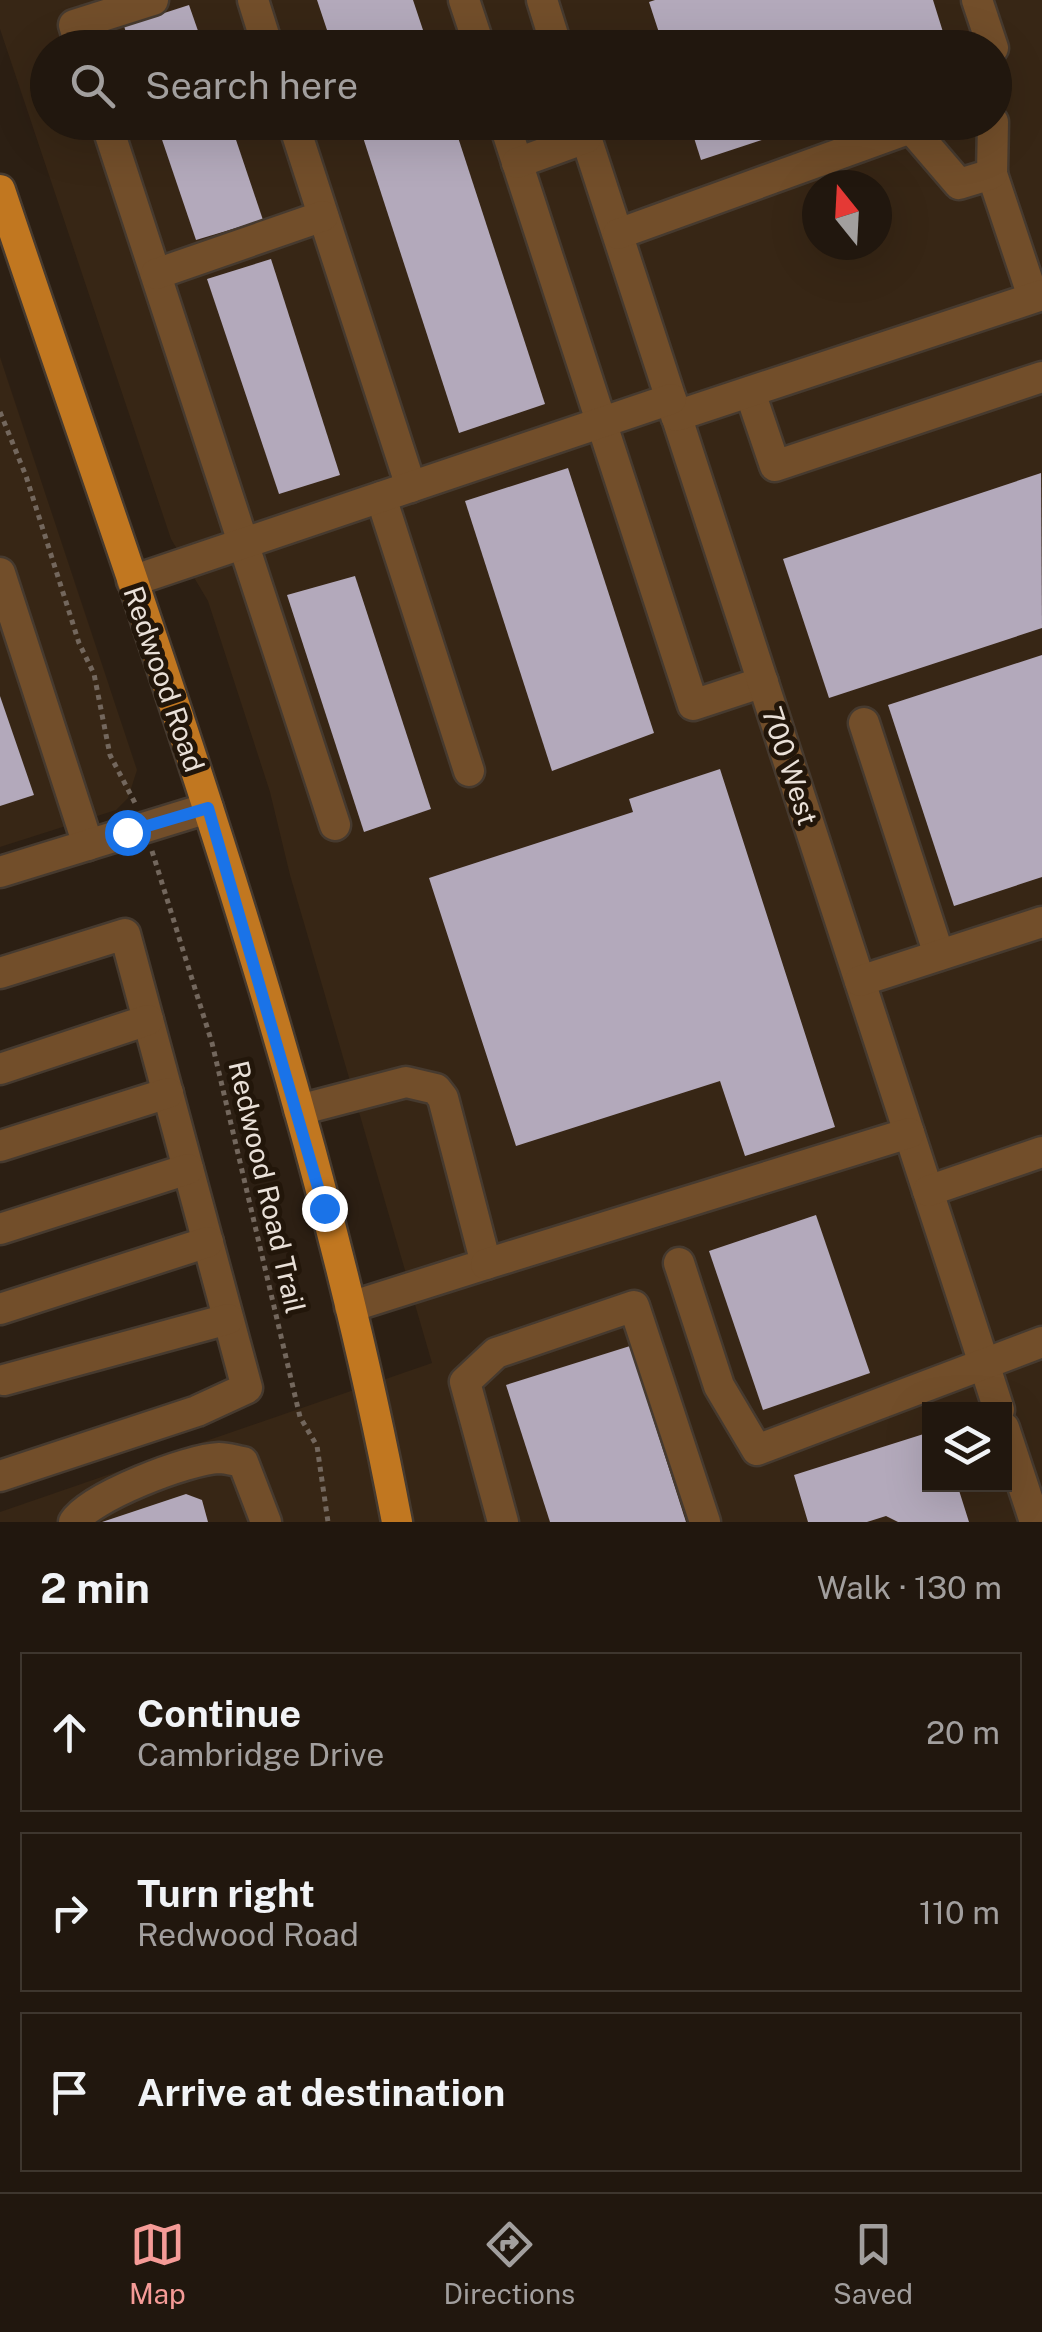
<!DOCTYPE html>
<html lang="en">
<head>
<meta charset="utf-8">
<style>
	:root { --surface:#21170e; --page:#292017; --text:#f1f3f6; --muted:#a29f9e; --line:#3e362e; --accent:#f59b97 }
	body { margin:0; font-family:"Public Sans",sans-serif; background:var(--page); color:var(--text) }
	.controls { position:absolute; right:30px; bottom:30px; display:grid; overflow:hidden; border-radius:0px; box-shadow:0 10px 40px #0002 }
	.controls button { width:90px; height:90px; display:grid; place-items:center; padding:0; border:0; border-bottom:2px solid var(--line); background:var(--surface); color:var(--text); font:50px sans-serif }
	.compass { position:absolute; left:802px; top:170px; width:90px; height:90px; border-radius:50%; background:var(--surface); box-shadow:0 10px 40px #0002; rotate:342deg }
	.stop { position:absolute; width:30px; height:30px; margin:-22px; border:8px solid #1a73e8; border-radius:50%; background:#fff }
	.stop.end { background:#1a73e8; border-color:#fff; box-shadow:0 2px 10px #0008 }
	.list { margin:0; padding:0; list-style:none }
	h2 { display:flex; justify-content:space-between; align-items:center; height:130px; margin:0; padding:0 40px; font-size:42px }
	h2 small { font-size:32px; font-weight:400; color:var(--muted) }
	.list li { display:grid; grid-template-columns:65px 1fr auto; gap:30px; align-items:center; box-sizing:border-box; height:160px; margin:0 20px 20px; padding:0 20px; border:2px solid var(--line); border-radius:0px }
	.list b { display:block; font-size:38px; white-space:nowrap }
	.list p { margin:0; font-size:32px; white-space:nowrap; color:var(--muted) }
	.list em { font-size:32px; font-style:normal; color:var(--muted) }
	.icon { flex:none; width:55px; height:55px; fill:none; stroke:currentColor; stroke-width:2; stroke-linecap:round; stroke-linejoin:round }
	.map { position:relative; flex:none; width:1042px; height:1522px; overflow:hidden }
	.search { position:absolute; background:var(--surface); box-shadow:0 10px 40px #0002; left:30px; right:30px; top:30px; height:110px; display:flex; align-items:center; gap:25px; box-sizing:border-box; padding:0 35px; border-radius:55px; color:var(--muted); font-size:38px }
	.sheet { height:670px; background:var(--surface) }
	nav { display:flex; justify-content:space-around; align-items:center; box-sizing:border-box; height:140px; border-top:2px solid var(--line); background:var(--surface); font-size:28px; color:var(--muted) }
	nav a { display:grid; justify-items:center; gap:5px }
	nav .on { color:var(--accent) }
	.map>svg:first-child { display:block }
	.built { fill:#372615; fill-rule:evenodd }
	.building { fill:#b3a9bb }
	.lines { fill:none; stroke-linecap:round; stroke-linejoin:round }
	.minor-casing { stroke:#463a2f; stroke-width:35 }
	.major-casing { stroke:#463a2f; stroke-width:35 }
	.path { stroke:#73675d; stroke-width:5; stroke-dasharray:5 5; stroke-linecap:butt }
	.minor { stroke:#724e2a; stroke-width:30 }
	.major { stroke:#c17720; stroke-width:30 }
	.route { stroke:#1a73e8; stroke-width:12 }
	.labels { text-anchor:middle; stroke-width:10; stroke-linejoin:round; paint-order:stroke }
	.street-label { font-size:28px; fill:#e9e0d8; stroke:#22160a }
</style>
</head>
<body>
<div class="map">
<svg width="1042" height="1522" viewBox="0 0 1042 1522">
	<rect width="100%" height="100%" fill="#2c1f13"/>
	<g class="built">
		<path d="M 0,0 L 1042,0 L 1042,1522 L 0,1522 L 0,1512 L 432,1363 L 290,875 L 270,792 L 208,601 L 171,539 L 0,29 ZM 48,48 L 994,48 L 994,122 L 48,122 ZM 817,185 L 877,185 L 877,245 L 817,245 ZM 930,1410 L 1004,1410 L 1004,1484 L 930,1484 Z"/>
		<polygon points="0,357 137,770 128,798 116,810 0,847"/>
	</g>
	<g class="building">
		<polygon points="317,0 413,0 429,48 333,48"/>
		<polygon points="655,0 933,0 948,48 664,48 649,2"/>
		<polygon points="189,5 204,48 131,48 124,26"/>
		<polygon points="156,122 230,122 263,220 196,240"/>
		<polygon points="358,122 453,122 545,404 459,433"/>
		<polygon points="689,122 813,122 813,123 701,160"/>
		<polygon points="271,259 340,475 279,494 207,279"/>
		<polygon points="568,468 654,733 552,771 465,501"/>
		<polygon points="1041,473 1042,628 829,698 783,559"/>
		<polygon points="355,576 431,809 364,832 287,595"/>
		<polygon points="1042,655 1042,877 954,906 888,705"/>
		<polygon points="0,696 34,795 0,806"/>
		<polygon points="720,769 835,1127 745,1156 720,1081 516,1146 429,878 633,812 629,799"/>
		<polygon points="816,1215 870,1373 763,1410 709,1251"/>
		<polygon points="630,1346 686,1522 550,1522 506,1385"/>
		<polygon points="930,1432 930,1484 957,1484 969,1522 898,1522 886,1516 867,1522 808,1522 794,1475"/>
		<polygon points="186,1494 202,1500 208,1522 102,1522"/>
	</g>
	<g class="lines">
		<defs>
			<g id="minor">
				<polyline points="253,0 268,48"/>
				<polyline points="464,0 480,48"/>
				<polyline points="542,0 557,48"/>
				<polyline points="977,0 993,48"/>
				<polyline points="81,48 74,25 153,0"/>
				<polyline points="106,122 335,825"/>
				<polyline points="293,122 411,487"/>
				<polyline points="504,122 693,705 763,682"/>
				<polyline points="581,122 999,1410"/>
				<polyline points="517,163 586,138"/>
				<polyline points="992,174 1033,297"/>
				<polyline points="618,234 911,128 959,184 992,174 993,122"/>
				<polyline points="156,274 323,216"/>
				<polyline points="750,392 775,466 1042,377"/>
				<polyline points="676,416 1042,295"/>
				<polyline points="381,497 469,771"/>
				<polyline points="0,573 88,845"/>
				<polyline points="132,581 671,399"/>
				<polyline points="864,723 939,955"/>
				<polyline points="0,872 208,808"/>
				<polyline points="0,973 125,934 247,1388 197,1411 0,1476"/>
				<polyline points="860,981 1042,922"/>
				<polyline points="0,1069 148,1020"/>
				<polyline points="299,1110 406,1082 436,1089 443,1098 486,1264 350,1307"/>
				<polyline points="0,1146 168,1093"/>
				<polyline points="928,1191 1042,1152"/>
				<polyline points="0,1229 188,1169"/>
				<polyline points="679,1263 719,1386 757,1450 1042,1342"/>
				<polyline points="486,1264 909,1133"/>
				<polyline points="0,1309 208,1242"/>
				<polyline points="4,1380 228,1319"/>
				<polyline points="1004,1428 1035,1522"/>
				<path d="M 74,1522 C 90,1497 188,1459 219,1458 C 227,1458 236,1461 243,1462 L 266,1522"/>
				<polyline points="503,1522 465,1382 496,1353 634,1306 705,1522"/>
			</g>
			<path id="major" d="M 0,190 C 147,629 311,1066 397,1522"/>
		</defs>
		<use href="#minor" class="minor-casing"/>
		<use href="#major" class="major-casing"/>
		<g class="path">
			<polyline points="0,412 26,476 79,643 94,674 110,755 135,803"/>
			<polyline points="152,851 212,1043 300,1417 317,1446 328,1522"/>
		</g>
		<use href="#minor" class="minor"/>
		<use href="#major" class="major"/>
	</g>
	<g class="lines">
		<polyline class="route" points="127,832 208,808 324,1208"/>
	</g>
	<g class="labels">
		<g class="street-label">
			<text transform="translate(164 679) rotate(71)" y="10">Redwood Road</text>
			<text transform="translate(790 766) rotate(72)" y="10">700 West</text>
			<text transform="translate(267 1187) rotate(77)" y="10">Redwood Road Trail</text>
		</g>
	</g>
</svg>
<div class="controls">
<button><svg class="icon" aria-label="layers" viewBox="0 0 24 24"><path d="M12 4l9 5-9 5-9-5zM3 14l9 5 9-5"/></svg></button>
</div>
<svg class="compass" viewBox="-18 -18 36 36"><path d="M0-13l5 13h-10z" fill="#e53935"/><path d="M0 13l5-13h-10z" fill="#a29f9e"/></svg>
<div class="stop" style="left:127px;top:832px"></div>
<div class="stop end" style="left:324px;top:1208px"></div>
<div class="search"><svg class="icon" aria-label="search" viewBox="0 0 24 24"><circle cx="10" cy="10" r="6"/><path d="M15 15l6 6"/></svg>Search here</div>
</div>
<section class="sheet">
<h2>2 min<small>Walk · 130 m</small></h2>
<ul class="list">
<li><svg class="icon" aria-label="ahead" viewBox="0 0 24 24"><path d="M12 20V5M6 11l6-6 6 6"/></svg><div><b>Continue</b><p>Cambridge Drive</p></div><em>20 m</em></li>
<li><svg class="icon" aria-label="right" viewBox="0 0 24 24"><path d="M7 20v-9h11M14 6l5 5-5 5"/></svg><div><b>Turn right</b><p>Redwood Road</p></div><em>110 m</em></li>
<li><svg class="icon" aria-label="arrive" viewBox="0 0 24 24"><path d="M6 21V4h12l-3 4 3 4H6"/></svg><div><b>Arrive at destination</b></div></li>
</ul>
</section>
<nav>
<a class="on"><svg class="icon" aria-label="map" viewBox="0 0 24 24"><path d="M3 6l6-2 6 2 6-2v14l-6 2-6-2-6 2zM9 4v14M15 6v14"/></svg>Map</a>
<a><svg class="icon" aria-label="directions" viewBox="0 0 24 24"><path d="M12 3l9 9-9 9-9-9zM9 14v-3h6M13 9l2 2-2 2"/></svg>Directions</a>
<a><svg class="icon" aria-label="saved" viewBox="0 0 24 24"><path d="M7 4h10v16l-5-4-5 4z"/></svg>Saved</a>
</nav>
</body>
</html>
